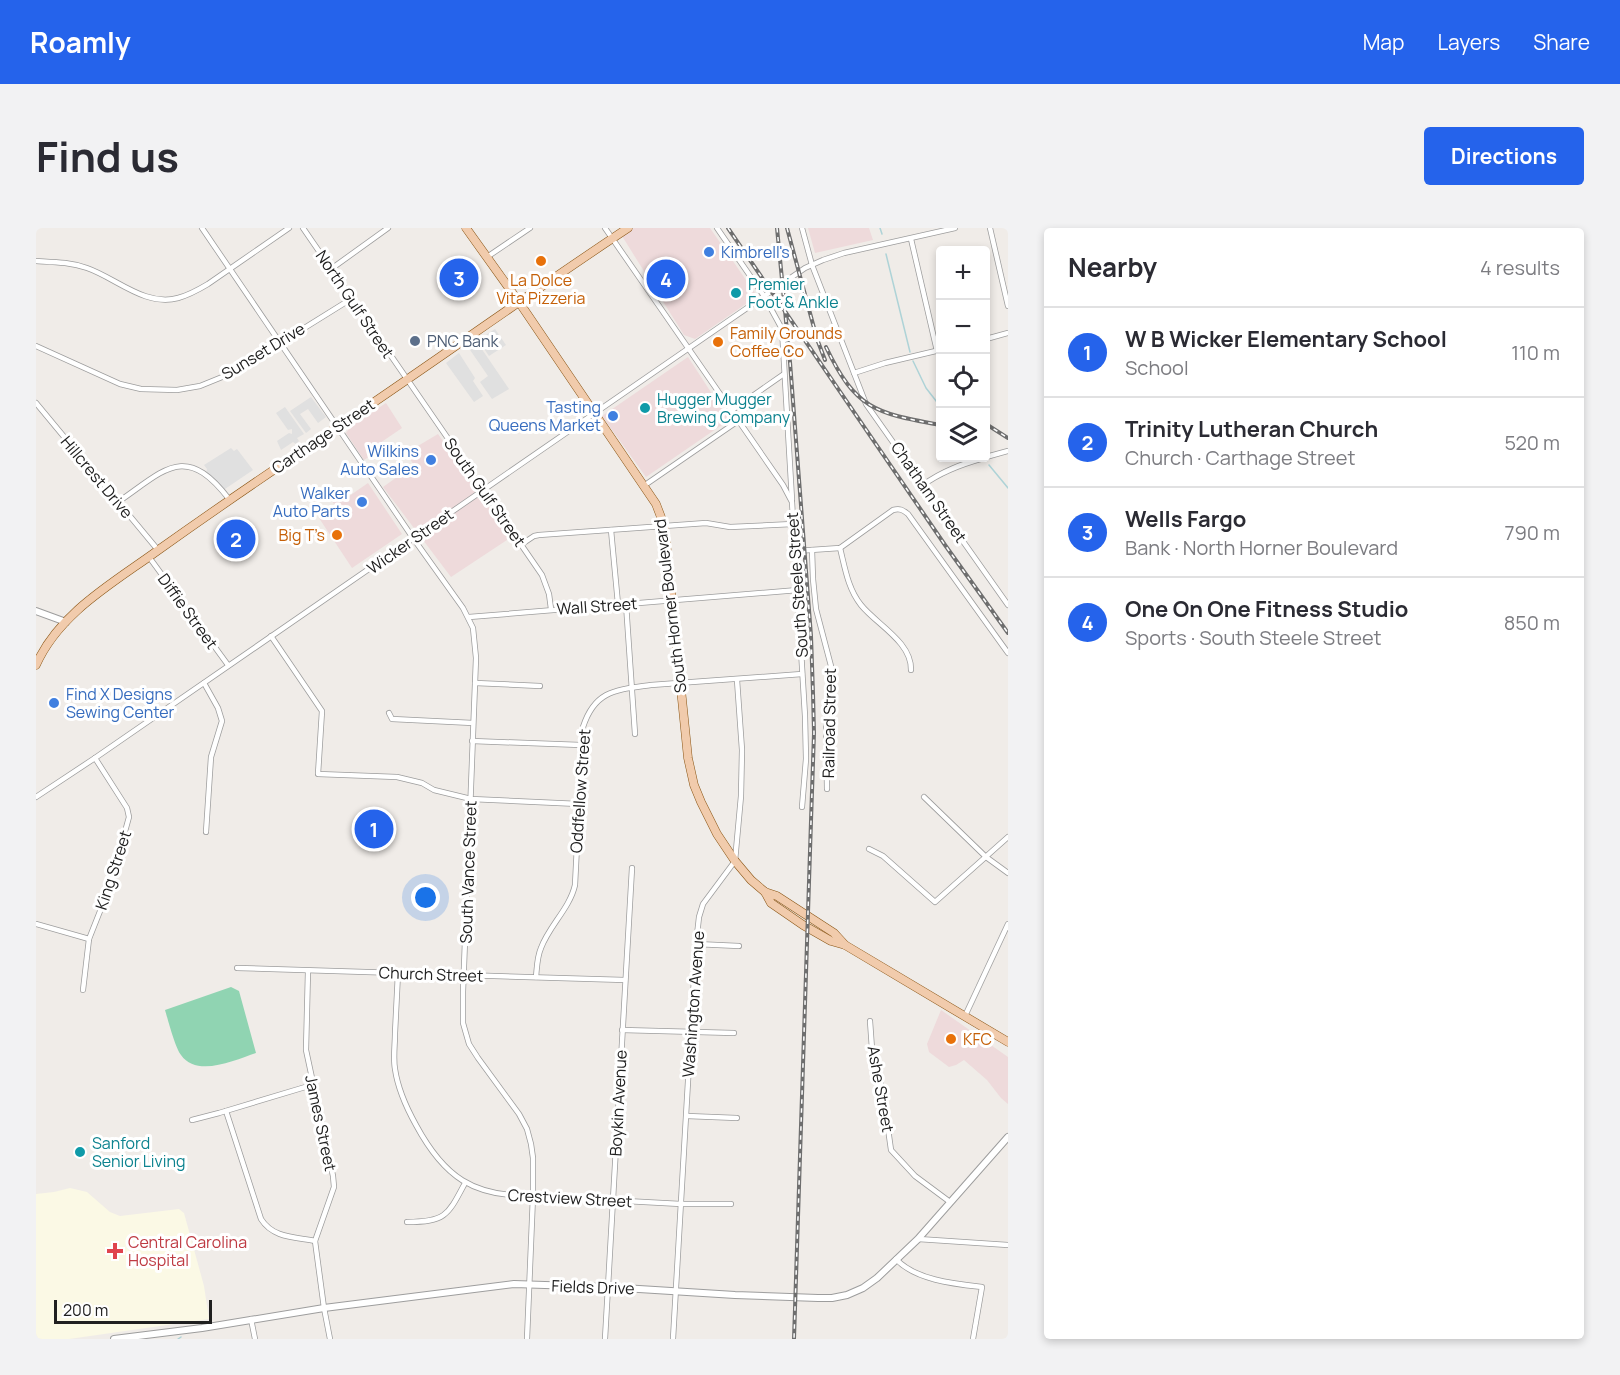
<!DOCTYPE html>
<html lang="en">
<head>
<meta charset="utf-8">
<style>
	:root { --surface:#fff; --page:#f2f2f3; --text:#2b2b33; --muted:#7c7c81; --line:#e1e1e2; --accent:#2563eb }
	body { margin:0; font-family:Manrope,sans-serif; background:var(--page); color:var(--text) }
	.controls { position:absolute; right:18px; top:18px; display:grid; overflow:hidden; border-radius:6px; box-shadow:0 3px 9px #0003 }
	.controls button { width:54px; height:54px; display:grid; place-items:center; padding:0; border:0; border-bottom:2px solid var(--line); background:var(--surface); color:var(--text); font:30px sans-serif }
	.scale { position:absolute; left:18px; bottom:15px; width:158px; box-sizing:border-box; padding-left:6px; border:3px solid #202020; border-top:0; font-size:16px; line-height:21px; white-space:nowrap; color:#202020; -webkit-text-stroke:4px #fff; paint-order:stroke }
	.you { position:absolute; left:390px; top:670px; width:21px; height:21px; margin:-15px; border:4px solid #fff; border-radius:50%; background:#1a73e8; box-shadow:0 0 0 9px #1a73e833 }
	.badge { display:grid; place-items:center; width:39px; height:39px; border-radius:50%; background:var(--accent); color:#fff; font-size:20px; font-weight:700 }
	.pin { position:absolute; translate:-50% -50%; border:3px solid #fff; box-shadow:0 2px 6px #0006 }
	.list { margin:0; padding:0; list-style:none }
	h2 { display:flex; justify-content:space-between; align-items:center; height:78px; margin:0; padding:0 24px; font-size:26px }
	h2 small { font-size:20px; font-weight:400; color:var(--muted) }
	.list li { display:grid; grid-template-columns:39px 1fr auto; gap:18px; align-items:center; box-sizing:border-box; height:90px; padding:0 24px; border-top:2px solid var(--line) }
	.list b { display:block; font-size:22px; white-space:nowrap }
	.list p { margin:0; font-size:20px; white-space:nowrap; color:var(--muted) }
	.list em { font-size:20px; font-style:normal; color:var(--muted) }
	.icon { flex:none; width:33px; height:33px; fill:none; stroke:currentColor; stroke-width:2; stroke-linecap:round; stroke-linejoin:round }
	.map { position:relative; flex:none; width:972px; height:1111px; overflow:hidden; border-radius:6px }
	header { display:flex; align-items:center; gap:36px; box-sizing:border-box; height:84px; padding:0 30px; background:var(--accent); color:#fff }
	header strong { font-size:28px }
	nav { display:flex; gap:33px; margin-inline-start:auto; font-size:21px }
	.intro { display:flex; align-items:center; justify-content:space-between; box-sizing:border-box; height:144px; padding:0 36px }
	h1 { margin:0; font-size:42px }
	.button { padding:15px 27px; border-radius:6px; background:var(--accent); color:#fff; font-size:21px; font-weight:700 }
	main { display:flex; gap:36px; padding:0 36px }
	aside { flex:1; background:var(--surface); border-radius:6px; box-shadow:0 3px 9px #0003 }
	.map>svg:first-child { display:block }
	.commercial { fill:#eedadb }
	.education { fill:#fbf9e5 }
	.pitch { fill:#90d4b2 }
	.parking { fill:#e0e0e0 }
	.lines { fill:none; stroke-linecap:round; stroke-linejoin:round }
	.stream { stroke:#aed3d7; stroke-width:1.5 }
	.minor-casing { stroke:#9d9d9d; stroke-width:6 }
	.tertiary-casing { stroke:#9d9d9d; stroke-width:8 }
	.primary-casing { stroke:#895413; stroke-width:9 }
	.minor { stroke:#fff; stroke-width:4.5 }
	.tertiary { stroke:#fff; stroke-width:6 }
	.primary { stroke:#f1cbac; stroke-width:8 }
	.rail-casing { stroke:#6e6e6e; stroke-width:4 }
	.rail { stroke:#fff; stroke-width:1.5; stroke-dasharray:4.5; stroke-linecap:butt }
	.shop-dot { fill:#3f7fe0; stroke:#fff; stroke-width:2 }
	.food-dot { fill:#e8710a; stroke:#fff; stroke-width:2 }
	.culture-dot { fill:#0f9aa8; stroke:#fff; stroke-width:2 }
	.service-dot { fill:#5c6f8a; stroke:#fff; stroke-width:2 }
	.health-dot { fill:#e0444e; stroke:#fff; stroke-width:2 }
	.labels { text-anchor:middle; stroke-width:6; stroke-linejoin:round; paint-order:stroke }
	.shop-label { font-size:16px; fill:#366cbe; stroke:#fff; text-anchor:end }
	.food-label { font-size:16px; fill:#c56008; stroke:#fff; text-anchor:start }
	.culture-label { font-size:16px; fill:#0d838f; stroke:#fff; text-anchor:start }
	.street-label { font-size:16px; fill:#202020; stroke:#fff }
	.service-label { font-size:16px; fill:#4e5e75; stroke:#fff; text-anchor:start }
	.health-label { font-size:16px; fill:#be3a42; stroke:#fff; text-anchor:start }
</style>
</head>
<body>
<header>
<strong>Roamly</strong>
<nav><a>Map</a><a>Layers</a><a>Share</a></nav>
</header>
<div class="intro"><h1>Find us</h1><a class="button">Directions</a></div>
<main>
<div class="map">
<svg width="972" height="1111" viewBox="0 0 972 1111">
	<rect width="100%" height="100%" fill="#f0ece8"/>
	<g class="commercial">
		<polygon points="598,0 674,0 719,65 717,71 659,111 648,107 586,8"/>
		<polygon points="772,0 833,0 837,12 779,25"/>
		<polygon points="652,129 693,192 610,249 566,188"/>
		<polygon points="350,175 366,200 344,215 347,220 328,232 310,205 315,198"/>
		<polygon points="402,206 474,310 415,349 347,259 378,237 370,225"/>
		<polygon points="332,255 366,306 316,340 283,290 300,279 294,270 303,264 309,271"/>
		<polygon points="905,782 972,829 972,876 965,870 951,852 928,832 920,837 913,839 893,824 891,816"/>
	</g>
	<polygon class="education" points="34,960 51,964 74,984 84,988 143,981 148,985 168,1058 173,1091 33,1111 0,1111 0,966 18,964"/>
	<path class="pitch" d="M 195,759 L 203,763 L 220,825 C 199,832 161,850 145,827 C 139,819 132,792 129,782 Z"/>
	<g class="parking">
		<polygon points="459,101 470,117 453,128 442,112"/>
		<polygon points="441,114 473,161 456,171 444,154 452,148 432,119"/>
		<polygon points="423,125 439,150 437,153 447,168 438,174 410,135"/>
		<polygon points="275,169 290,189 282,195 272,181 264,186 275,201 270,205 254,183"/>
		<polygon points="249,179 268,206 261,210 263,213 260,216 257,214 245,222 241,213 253,205 256,206 256,201 252,202 240,185"/>
		<polygon points="195,220 198,223 201,221 217,242 186,263 170,246 171,241 168,237"/>
	</g>
	<g class="lines">
		<g class="stream">
			<polyline points="844,0 846,6"/>
			<polyline points="850,26 874,124"/>
			<polyline points="877,133 890,160 904,178"/>
			<polyline points="953,237 972,260"/>
			<polyline points="142,1111 145,1109"/>
		</g>
		<defs>
			<g id="minor">
				<polyline points="166,0 377,310 427,380 437,400 440,430 427,764 427,795 433,816 442,830 483,886 491,901 495,916 497,930 497,968 491,1111"/>
				<polyline points="267,0 506,347 513,366 515,381"/>
				<polyline points="569,0 747,257 756,274 769,488 770,531 766,579"/>
				<polyline points="681,0 728,68 746,101 756,272"/>
				<polyline points="766,0 776,37 830,176 972,377"/>
				<polyline points="954,0 972,78"/>
				<polyline points="875,11 901,123"/>
				<polyline points="451,29 494,0"/>
				<path d="M 0,33 C 17,34 34,34 51,40 C 80,50 109,79 142,70 C 153,67 162,62 172,56 L 253,0"/>
				<polyline points="295,41 352,0"/>
				<polyline points="950,111 972,105"/>
				<polyline points="0,118 84,156 105,161 141,162 164,158 196,145 315,71"/>
				<polyline points="818,145 849,135 904,122"/>
				<polyline points="0,175 122,322"/>
				<polyline points="695,183 748,146"/>
				<polyline points="950,229 972,223"/>
				<polyline points="609,257 702,193"/>
				<path d="M 887,257 C 906,243 926,236 948,230"/>
				<path d="M 82,274 C 129,242 149,214 193,271"/>
				<polyline points="575,302 582,376"/>
				<polyline points="486,316 498,308 503,307 670,295 694,299 757,296"/>
				<path d="M 804,320 C 809,340 812,361 825,377 C 840,396 876,414 875,442"/>
				<polyline points="776,322 777,351 780,381 795,438 794,472 790,494 791,561"/>
				<path d="M 760,323 L 804,320 L 857,282 C 864,280 867,282 872,286 L 972,425"/>
				<polyline points="113,329 192,437"/>
				<polyline points="590,376 599,506"/>
				<polyline points="433,389 762,362"/>
				<polyline points="235,408 286,483 282,546 361,549 386,555 398,562 435,571 543,576"/>
				<polyline points="168,455 182,480 186,493 175,529 170,604"/>
				<polyline points="439,455 504,458"/>
				<polyline points="353,485 356,491 437,495"/>
				<polyline points="436,513 545,517"/>
				<polyline points="0,569 59,530 769,40 787,32 808,25 919,0"/>
				<polyline points="888,569 950,629 972,645"/>
				<polyline points="833,621 847,628 899,674 972,609"/>
				<polyline points="0,696 53,711"/>
				<polyline points="660,716 703,718"/>
				<polyline points="201,740 589,752"/>
				<polyline points="272,743 270,822 297,948 298,959 279,1013 288,1080 294,1111"/>
				<path d="M 362,745 C 361,765 360,785 359,805 C 359,817 357,830 359,841 C 362,862 370,879 380,897 C 408,949 437,969 497,968 L 645,976 L 695,976"/>
				<path d="M 500,749 C 501,739 501,729 505,720 C 513,698 534,680 539,657 L 547,499 C 559,462 580,462 615,457 L 766,446"/>
				<polyline points="47,762 53,711 74,658 93,589 91,580 59,530"/>
				<polyline points="929,788 972,696"/>
				<polyline points="834,793 836,821 847,865 855,922 879,948 914,974"/>
				<polyline points="586,802 698,805"/>
				<path d="M 190,883 L 225,991 C 237,1010 258,1009 279,1013"/>
				<polyline points="651,888 701,890"/>
				<polyline points="156,892 183,885 276,857"/>
				<path d="M 371,994 C 410,994 412,987 429,955"/>
				<polyline points="882,1011 972,1017"/>
				<path d="M 860,1031 C 879,1052 919,1056 946,1059 L 937,1111"/>
				<polyline points="215,1091 219,1111"/>
				<polyline points="569,1111 596,640"/>
				<polyline points="637,1111 660,716 663,689 667,676 699,633 705,568 706,522 701,452"/>
			</g>
			<g id="tertiary">
				<polyline points="0,383 30,394"/>
				<polyline points="78,1111 166,1100 288,1080 478,1056 571,1059 699,1067 782,1070 796,1070 811,1067 827,1060 841,1050 882,1011 972,909"/>
			</g>
			<g id="primary">
				<polyline points="430,0 483,74 620,276 628,297 630,314 652,530 658,557 665,574 681,606 699,633 715,652 729,664 741,668 798,705 809,717"/>
				<path d="M 0,437 C 23,385 77,355 121,323 C 180,281 240,240 300,200 C 398,134 494,65 592,0"/>
				<polyline points="729,664 735,675 767,697 795,713 809,717 972,814"/>
			</g>
		</defs>
		<use href="#minor" class="minor-casing"/>
		<use href="#tertiary" class="tertiary-casing"/>
		<use href="#primary" class="primary-casing"/>
		<use href="#minor" class="minor"/>
		<use href="#tertiary" class="tertiary"/>
		<use href="#primary" class="primary"/>
		<defs>
			<g id="rail">
				<polyline points="692,0 909,317 972,405"/>
				<polyline points="741,0 754,134 775,408 777,465 778,505 775,593 758,1111"/>
				<polyline points="751,0 781,111 789,132"/>
				<path d="M 790,119 C 820,182 840,185 904,197"/>
				<polyline points="950,196 972,210"/>
			</g>
		</defs>
		<use href="#rail" class="rail-casing"/>
		<use href="#rail" class="rail"/>
	</g>
	<g class="shop-dot">
		<circle cx="673" cy="24" r="6"/>
		<circle cx="577" cy="188" r="6"/>
		<circle cx="395" cy="232" r="6"/>
		<circle cx="326" cy="274" r="6"/>
		<circle cx="18" cy="475" r="6"/>
	</g>
	<g class="food-dot">
		<circle cx="505" cy="33" r="6"/>
		<circle cx="682" cy="114" r="6"/>
		<circle cx="301" cy="307" r="6"/>
		<circle cx="915" cy="811" r="6"/>
	</g>
	<g class="culture-dot">
		<circle cx="700" cy="65" r="6"/>
		<circle cx="609" cy="180" r="6"/>
		<circle cx="44" cy="924" r="6"/>
	</g>
	<circle class="service-dot" cx="379" cy="113" r="6"/>
	<path class="health-dot" d="M76 1014h6v6h6v6h-6v6h-6v-6h-6v-6h6z"/>
	<g class="labels">
		<g class="shop-label">
			<text x="685" y="30" text-anchor="start">Kimbrell's</text>
			<text x="565" y="185">Tasting<tspan x="565" dy="18">Queens Market</tspan></text>
			<text x="383" y="229">Wilkins<tspan x="383" dy="18">Auto Sales</tspan></text>
			<text x="314" y="271">Walker<tspan x="314" dy="18">Auto Parts</tspan></text>
			<text x="30" y="472" text-anchor="start">Find X Designs<tspan x="30" dy="18">Sewing Center</tspan></text>
		</g>
		<g class="food-label">
			<text x="505" y="58" text-anchor="middle">La Dolce<tspan x="505" dy="18">Vita Pizzeria</tspan></text>
			<text x="694" y="111">Family Grounds<tspan x="694" dy="18">Coffee Co</tspan></text>
			<text x="289" y="313" text-anchor="end">Big T’s</text>
			<text x="927" y="817">KFC</text>
		</g>
		<g class="culture-label">
			<text x="712" y="62">Premier<tspan x="712" dy="18">Foot &amp; Ankle</tspan></text>
			<text x="621" y="177">Hugger Mugger<tspan x="621" dy="18">Brewing Company</tspan></text>
			<text x="56" y="921">Sanford<tspan x="56" dy="18">Senior Living</tspan></text>
		</g>
		<g class="street-label">
			<text transform="translate(319 76) rotate(56)" y="6">North Gulf Street</text>
			<text transform="translate(227 123) rotate(-31)" y="6">Sunset Drive</text>
			<text transform="translate(287 208) rotate(-34)" y="6">Carthage Street</text>
			<text transform="translate(61 249) rotate(50)" y="6">Hillcrest Drive</text>
			<text transform="translate(449 264) rotate(55)" y="6">South Gulf Street</text>
			<text transform="translate(893 264) rotate(55)" y="6">Chatham Street</text>
			<text transform="translate(374 313) rotate(-35)" y="6">Wicker Street</text>
			<text transform="translate(761 357) rotate(-94)" y="6">South Steele Street</text>
			<text transform="translate(561 378) rotate(-4)" y="6">Wall Street</text>
			<text transform="translate(634 378) rotate(-97)" y="6">South Horner Boulevard</text>
			<text transform="translate(152 383) rotate(54)" y="6">Diffie Street</text>
			<text transform="translate(793 495) rotate(-89)" y="6">Railroad Street</text>
			<text transform="translate(544 563) rotate(-86)" y="6">Oddfellow Street</text>
			<text transform="translate(77 642) rotate(-72)" y="6">King Street</text>
			<text transform="translate(432 644) rotate(-88)" y="6">South Vance Street</text>
			<text transform="translate(395 746) rotate(2)" y="6">Church Street</text>
			<text transform="translate(657 776) rotate(-86)" y="6">Washington Avenue</text>
			<text transform="translate(845 861) rotate(80)" y="6">Ashe Street</text>
			<text transform="translate(582 875) rotate(-87)" y="6">Boykin Avenue</text>
			<text transform="translate(285 895) rotate(78)" y="6">James Street</text>
			<text transform="translate(534 970) rotate(3)" y="6">Crestview Street</text>
			<text transform="translate(557 1059) rotate(2)" y="6">Fields Drive</text>
		</g>
		<g class="service-label">
			<text x="391" y="119">PNC Bank</text>
		</g>
		<g class="health-label">
			<text x="92" y="1020">Central Carolina<tspan x="92" dy="18">Hospital</tspan></text>
		</g>
	</g>
</svg>
<div class="controls">
<button>+</button>
<button>−</button>
<button><svg class="icon" aria-label="locate" viewBox="0 0 24 24"><circle cx="12" cy="12" r="6"/><path d="M12 2v4M12 18v4M2 12h4M18 12h4"/></svg></button>
<button><svg class="icon" aria-label="layers" viewBox="0 0 24 24"><path d="M12 4l9 5-9 5-9-5zM3 14l9 5 9-5"/></svg></button>
</div>
<div class="scale">200 m</div>
<div class="you"></div>
<div class="pin badge" style="left:338px;top:601px">1</div>
<div class="pin badge" style="left:200px;top:311px">2</div>
<div class="pin badge" style="left:423px;top:50px">3</div>
<div class="pin badge" style="left:630px;top:51px">4</div>
</div>
<aside>
<h2>Nearby<small>4 results</small></h2>
<ul class="list">
<li><span class="badge">1</span><div><b>W B Wicker Elementary School</b><p>School</p></div><em>110 m</em></li>
<li><span class="badge">2</span><div><b>Trinity Lutheran Church</b><p>Church · Carthage Street</p></div><em>520 m</em></li>
<li><span class="badge">3</span><div><b>Wells Fargo</b><p>Bank · North Horner Boulevard</p></div><em>790 m</em></li>
<li><span class="badge">4</span><div><b>One On One Fitness Studio</b><p>Sports · South Steele Street</p></div><em>850 m</em></li>
</ul>
</aside>
</main>
</body>
</html>
